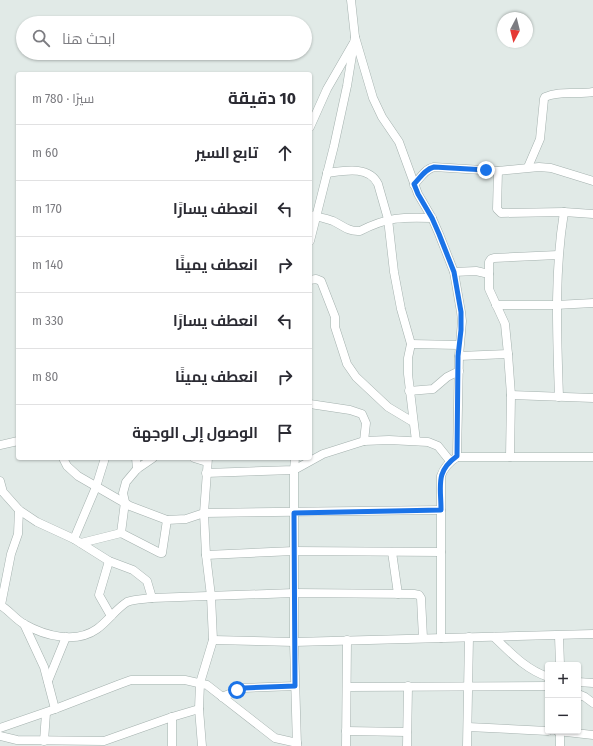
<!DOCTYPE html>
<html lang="ar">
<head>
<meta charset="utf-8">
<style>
	:root { --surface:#fff; --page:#f2f2f3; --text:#2b2b33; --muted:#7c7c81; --line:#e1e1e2 }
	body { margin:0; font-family:"Fira Sans Condensed",Cairo,sans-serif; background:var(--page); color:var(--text); direction:rtl }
	.controls { position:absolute; right:12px; bottom:12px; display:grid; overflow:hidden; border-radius:4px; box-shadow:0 1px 3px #0004 }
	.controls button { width:36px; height:36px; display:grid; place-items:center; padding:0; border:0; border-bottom:1px solid var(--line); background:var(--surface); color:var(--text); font:20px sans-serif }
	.compass { position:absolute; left:497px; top:12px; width:36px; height:36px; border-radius:50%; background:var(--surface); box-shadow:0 1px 3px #0004; rotate:187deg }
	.stop { position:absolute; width:12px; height:12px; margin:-9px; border:3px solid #1a73e8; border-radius:50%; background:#fff }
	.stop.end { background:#1a73e8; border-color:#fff; box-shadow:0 1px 4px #0008 }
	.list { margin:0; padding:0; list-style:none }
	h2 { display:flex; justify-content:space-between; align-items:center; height:52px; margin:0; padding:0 16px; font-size:17px }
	h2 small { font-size:13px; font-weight:400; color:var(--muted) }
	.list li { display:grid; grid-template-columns:26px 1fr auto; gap:12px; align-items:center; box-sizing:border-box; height:56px; padding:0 16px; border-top:1px solid var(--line) }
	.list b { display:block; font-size:15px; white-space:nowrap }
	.list em { font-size:13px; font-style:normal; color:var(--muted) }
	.icon { flex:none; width:22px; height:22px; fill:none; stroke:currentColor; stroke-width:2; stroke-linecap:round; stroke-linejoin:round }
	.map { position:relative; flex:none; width:593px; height:746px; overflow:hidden; direction:ltr }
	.search { position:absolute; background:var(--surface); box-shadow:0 1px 3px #0004; left:16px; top:16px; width:296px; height:44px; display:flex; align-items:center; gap:10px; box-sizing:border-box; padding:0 14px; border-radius:22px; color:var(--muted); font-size:15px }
	.panel { position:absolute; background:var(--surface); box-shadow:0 1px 3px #0004; left:16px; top:72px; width:296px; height:388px; border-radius:4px; direction:rtl }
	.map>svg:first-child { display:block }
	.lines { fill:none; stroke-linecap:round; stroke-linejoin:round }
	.minor-casing { stroke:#a4b1ae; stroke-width:9 }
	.minor { stroke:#fff; stroke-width:8 }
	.route { stroke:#1a73e8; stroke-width:5 }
</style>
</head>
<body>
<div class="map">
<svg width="593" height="746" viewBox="0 0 593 746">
	<rect width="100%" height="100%" fill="#e1eae7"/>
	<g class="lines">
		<defs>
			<g id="minor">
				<polyline points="355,37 373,98 382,117 399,142 418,194 432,218 439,234 454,272 461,312 462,321 459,356 457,457"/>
				<polyline points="310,127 327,89 353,44"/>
				<path d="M 528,167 L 540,139 L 544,99 L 545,97 C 560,90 577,95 593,92"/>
				<polyline points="498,171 497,209 501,213 564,212 593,214"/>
				<path d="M 327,173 C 343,171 369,165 378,184 L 388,219 L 394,272 L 401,309 L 411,344 L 408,358 L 408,374 L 416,441"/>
				<path d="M 414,185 C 420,178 425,169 434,167 L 498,171 L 539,167 L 551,168 L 593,181"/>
				<path d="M 310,215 C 318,217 325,218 333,221 C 342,225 348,232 360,231 C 387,217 402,217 432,218"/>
				<polyline points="310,241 334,146 347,86 355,37 351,0"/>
				<polyline points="454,272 476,271 489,274"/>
				<polyline points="310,280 316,279 321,281 335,317 335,327 347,364 356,377 388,407 413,422"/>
				<polyline points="496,305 556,305 593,303"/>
				<polyline points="411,344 459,345"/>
				<polyline points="459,356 508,354"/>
				<polyline points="409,391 433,389 447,377 459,371"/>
				<polyline points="511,395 593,398"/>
				<path d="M 559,397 C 557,335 554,274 564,212"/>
				<polyline points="310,404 350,410 362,414 366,423 364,441"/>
				<polyline points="0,445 18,441"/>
				<polyline points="510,457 511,395 508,354 505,324 489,289 489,262 491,259 494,258 558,255"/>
				<polyline points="63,458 67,466 78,476 130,506 167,520 186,519 204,513 441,510"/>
				<polyline points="136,458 137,469"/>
				<polyline points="194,458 207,462"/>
				<polyline points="295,458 294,470 294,642 297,746"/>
				<polyline points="206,473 294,470 323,454 364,441 389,440 428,442 438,446 450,461"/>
				<polyline points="0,481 3,492 19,510 37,522 74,539 109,561 133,570 147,581 152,598"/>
				<polyline points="121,533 125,502 123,493 126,482 137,469 153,458"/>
				<polyline points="74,539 96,487 105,458"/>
				<polyline points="81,543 121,533 160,553 162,553 167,520"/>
				<polyline points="392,552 398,594"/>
				<polyline points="206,555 294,551 441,552"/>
				<polyline points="109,561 99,595 111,616"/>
				<path d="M 0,605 C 9,610 15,619 24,624 C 45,636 76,644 97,629 C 108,621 116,609 127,602 C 134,599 144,599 152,598 L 294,593 L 414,594 L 419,595 L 421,598 L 423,638"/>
				<polyline points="1,605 11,554 18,534 19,510"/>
				<polyline points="24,624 44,667 55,709"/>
				<polyline points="559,636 560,665"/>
				<path d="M 494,637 C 511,653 525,669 548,677"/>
				<path d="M 441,638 L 441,476 C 444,467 449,462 457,457 L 593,457"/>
				<polyline points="213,640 294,642 593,634"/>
				<polyline points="48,681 66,637"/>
				<polyline points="578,682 593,683"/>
				<polyline points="347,687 548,686"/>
				<polyline points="578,694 585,697 593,703"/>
				<polyline points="222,697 244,688 295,686"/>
				<polyline points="468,727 548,731"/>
				<polyline points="0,728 55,709 120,684 131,680 185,680 207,685 275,738 297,743"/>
				<polyline points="346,731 407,732"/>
				<polyline points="557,731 593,735"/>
				<polyline points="560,731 560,746"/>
				<polyline points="0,736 17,740 104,741 172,717 199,709"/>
				<polyline points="44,741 46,713"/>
				<polyline points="172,746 172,717"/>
				<polyline points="202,746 199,709 200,683 213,640 211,596 206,555 204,513 208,458"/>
				<polyline points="346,746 347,640"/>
				<polyline points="407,746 408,686"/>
				<polyline points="467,746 469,637"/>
			</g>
		</defs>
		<use href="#minor" class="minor-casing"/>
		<use href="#minor" class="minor"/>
	</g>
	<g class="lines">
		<path class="route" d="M 237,690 L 244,688 L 295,686 L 294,513 L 441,510 C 441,485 435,472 457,456 L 458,356 L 461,330 L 461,312 L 454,272 L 439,234 L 432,218 L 418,194 L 414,184 C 420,178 425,169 434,167 L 486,170"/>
	</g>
</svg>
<div class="controls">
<button>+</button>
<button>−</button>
</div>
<svg class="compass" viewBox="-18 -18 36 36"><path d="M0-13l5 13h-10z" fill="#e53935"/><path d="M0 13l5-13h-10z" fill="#7c7c81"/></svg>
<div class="stop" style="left:237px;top:690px"></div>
<div class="stop end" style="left:486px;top:170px"></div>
<div class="search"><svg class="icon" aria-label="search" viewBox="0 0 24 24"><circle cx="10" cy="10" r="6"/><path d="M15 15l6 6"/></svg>ابحث هنا</div>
<section class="panel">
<h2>10 دقيقة<small>سيرًا · 780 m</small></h2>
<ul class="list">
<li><svg class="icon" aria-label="ahead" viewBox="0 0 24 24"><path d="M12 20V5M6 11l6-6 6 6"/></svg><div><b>تابع السير</b></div><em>60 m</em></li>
<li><svg class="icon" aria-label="left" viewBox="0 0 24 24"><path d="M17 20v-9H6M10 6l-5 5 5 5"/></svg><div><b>انعطف يسارًا</b></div><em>170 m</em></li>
<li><svg class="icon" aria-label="right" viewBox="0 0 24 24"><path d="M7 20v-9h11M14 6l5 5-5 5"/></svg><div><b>انعطف يمينًا</b></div><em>140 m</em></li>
<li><svg class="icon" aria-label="left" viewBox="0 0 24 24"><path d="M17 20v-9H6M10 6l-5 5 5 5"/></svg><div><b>انعطف يسارًا</b></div><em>330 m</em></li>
<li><svg class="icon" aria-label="right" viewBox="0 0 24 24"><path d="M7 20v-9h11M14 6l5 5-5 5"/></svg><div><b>انعطف يمينًا</b></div><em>80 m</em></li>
<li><svg class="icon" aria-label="arrive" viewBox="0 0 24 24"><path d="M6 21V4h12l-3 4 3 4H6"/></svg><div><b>الوصول إلى الوجهة</b></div></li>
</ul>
</section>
</div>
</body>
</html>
